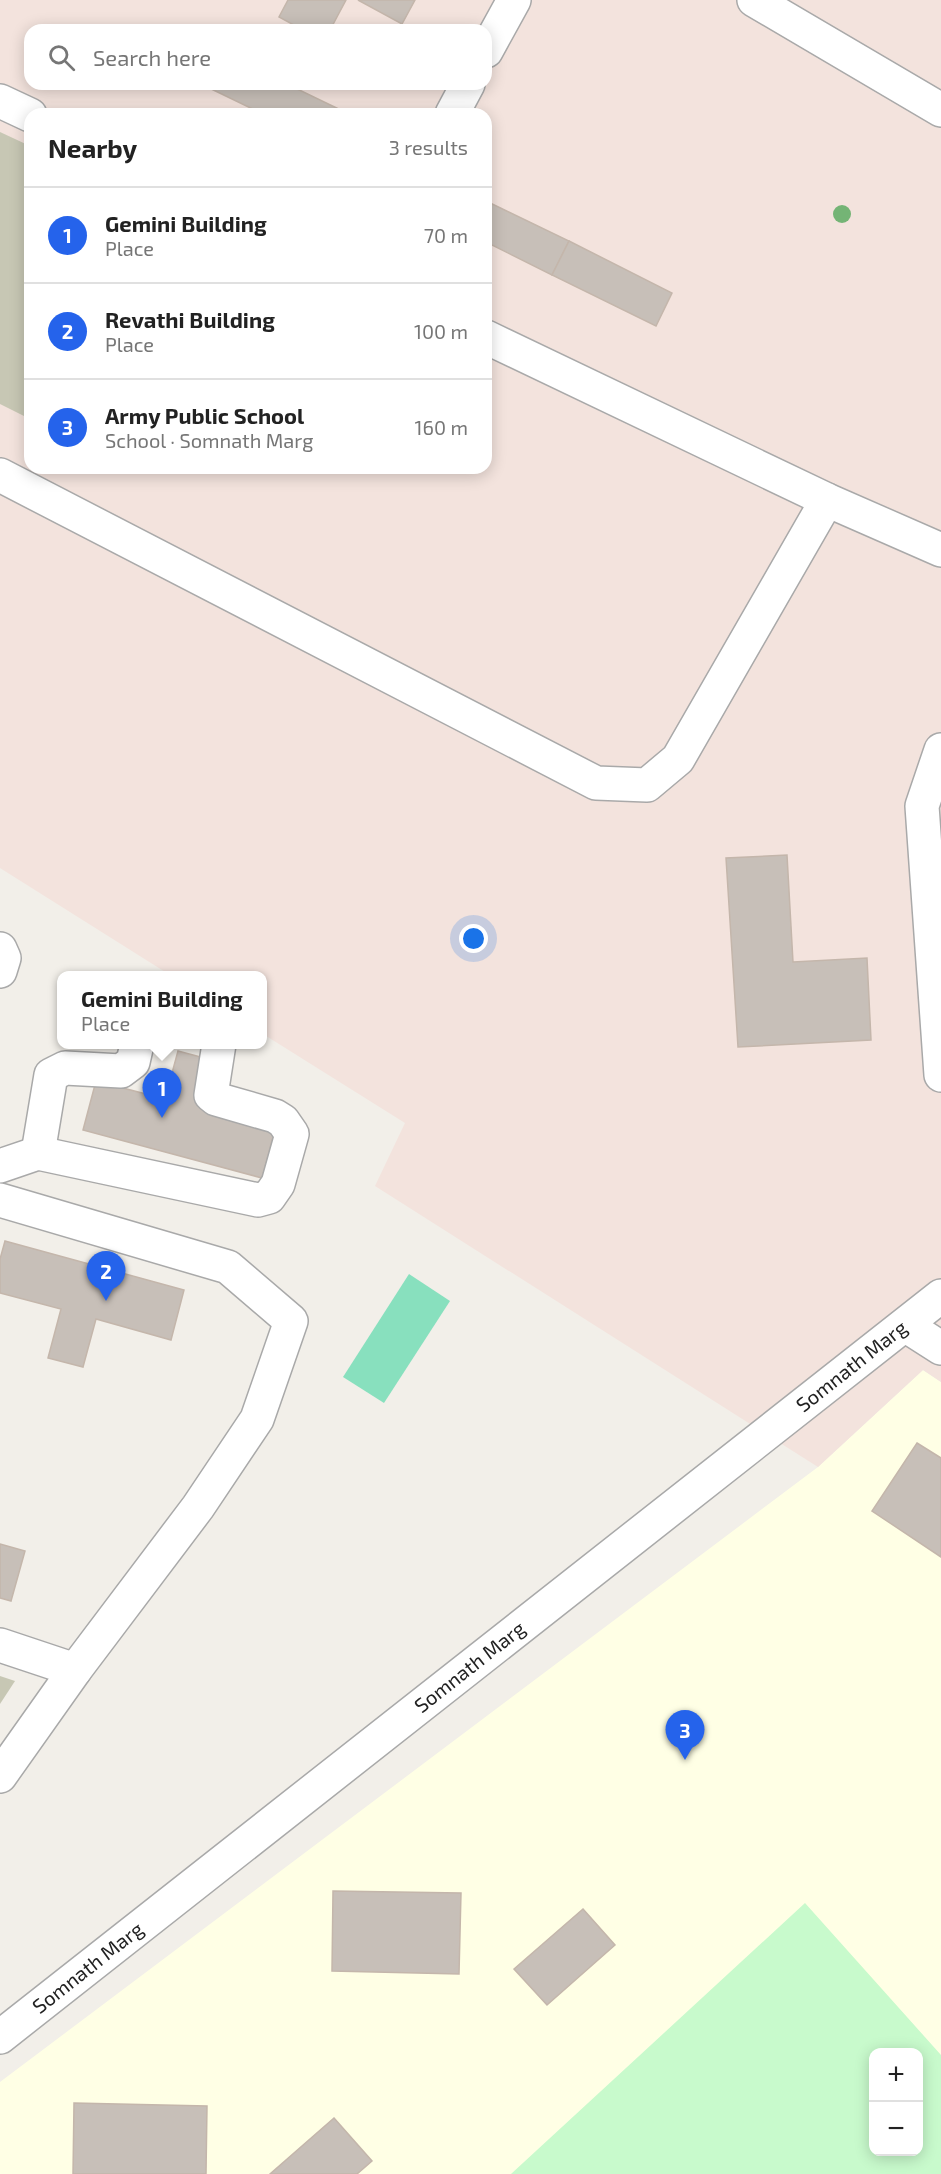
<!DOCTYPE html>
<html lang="en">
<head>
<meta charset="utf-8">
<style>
	:root { --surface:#fff; --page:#f6f6f6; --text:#222; --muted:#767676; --line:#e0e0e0; --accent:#2563eb }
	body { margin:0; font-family:"Exo 2",sans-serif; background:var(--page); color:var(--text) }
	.controls { position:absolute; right:18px; bottom:18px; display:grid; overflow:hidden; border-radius:12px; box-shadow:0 3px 15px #0003 }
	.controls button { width:54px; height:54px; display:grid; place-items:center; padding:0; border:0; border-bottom:2px solid var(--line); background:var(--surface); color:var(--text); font:30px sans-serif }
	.you { position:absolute; left:474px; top:939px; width:21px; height:21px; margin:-15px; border:4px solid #fff; border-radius:50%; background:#1a73e8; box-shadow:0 0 0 9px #1a73e833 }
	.badge { display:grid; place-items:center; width:39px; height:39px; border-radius:50%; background:var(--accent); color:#fff; font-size:20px; font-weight:700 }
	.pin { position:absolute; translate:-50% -50px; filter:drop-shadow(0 2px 3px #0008) }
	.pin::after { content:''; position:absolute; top:32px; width:21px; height:18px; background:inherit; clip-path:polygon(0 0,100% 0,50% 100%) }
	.popup { position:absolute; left:57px; top:971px; width:210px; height:78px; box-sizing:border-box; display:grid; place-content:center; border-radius:12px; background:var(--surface); filter:drop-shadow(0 2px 4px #0005); font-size:20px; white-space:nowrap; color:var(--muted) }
	.popup b { font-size:22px; color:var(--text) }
	.popup::after { content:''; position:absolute; left:50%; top:100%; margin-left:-12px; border:12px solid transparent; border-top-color:var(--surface) }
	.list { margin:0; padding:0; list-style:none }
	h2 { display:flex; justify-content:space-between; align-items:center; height:78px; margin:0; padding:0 24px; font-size:26px }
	h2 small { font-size:20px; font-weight:400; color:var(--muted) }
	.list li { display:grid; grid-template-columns:39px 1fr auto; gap:18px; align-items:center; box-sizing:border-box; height:96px; padding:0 24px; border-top:2px solid var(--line) }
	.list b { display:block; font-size:22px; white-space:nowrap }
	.list p { margin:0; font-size:20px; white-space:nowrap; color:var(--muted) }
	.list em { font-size:20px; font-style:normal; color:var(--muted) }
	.icon { flex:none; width:33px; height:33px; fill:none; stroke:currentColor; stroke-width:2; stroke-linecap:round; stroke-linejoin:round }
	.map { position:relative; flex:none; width:941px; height:2174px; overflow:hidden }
	.search { position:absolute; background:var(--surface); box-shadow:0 3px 15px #0003; left:24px; top:24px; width:468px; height:66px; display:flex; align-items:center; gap:15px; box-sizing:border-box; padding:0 21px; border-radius:18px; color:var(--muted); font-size:22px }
	.panel { position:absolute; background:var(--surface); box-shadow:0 3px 15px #0003; left:24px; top:108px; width:468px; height:366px; border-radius:18px }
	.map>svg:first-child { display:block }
	.education { fill:#ffffe5; fill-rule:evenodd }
	.military { fill:#f3e3dd; fill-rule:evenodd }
	.construction { fill:#c7c7b4 }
	.park { fill:#c8facc; fill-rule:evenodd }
	.pitch { fill:#88e0be }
	.building { fill:#c7bfb8; stroke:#c4b6ab; stroke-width:1.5 }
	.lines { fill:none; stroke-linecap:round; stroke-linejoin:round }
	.minor-casing { stroke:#a9a9a9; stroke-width:36 }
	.minor { stroke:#fff; stroke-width:33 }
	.tree { fill:#74b475 }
	.labels { text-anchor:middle; stroke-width:4.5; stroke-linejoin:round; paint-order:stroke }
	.street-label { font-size:20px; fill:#222; stroke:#fff }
</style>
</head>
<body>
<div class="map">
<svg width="941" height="2174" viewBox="0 0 941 2174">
	<rect width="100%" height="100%" fill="#f2efe9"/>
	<path class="education" d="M 923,1370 L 941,1382 L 941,2174 L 0,2174 L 0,2082 L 818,1467 ZM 874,2052 L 918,2052 L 918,2152 L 874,2152 Z"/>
	<path class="military" d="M 0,0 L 941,0 L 941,1382 L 923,1370 L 818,1467 L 375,1186 L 405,1123 L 263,1034 L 262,976 L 170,975 L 0,868 ZM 30,30 L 486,30 L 486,84 L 30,84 ZM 30,114 L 486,114 L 486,468 L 30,468 Z"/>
	<g class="construction">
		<polygon points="0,132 30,146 30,409 26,417 0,404"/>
		<polygon points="0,1676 15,1681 0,1704"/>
	</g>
	<path class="park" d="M 805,1903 L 941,2055 L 941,2174 L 511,2174 ZM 874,2052 L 918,2052 L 918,2152 L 874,2152 Z"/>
	<polygon class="pitch" points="409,1274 450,1301 384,1403 343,1377"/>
	<g class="building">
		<polygon points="288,0 346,0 330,30 303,30 279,17"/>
		<polygon points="358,0 415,0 402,24"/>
		<polygon points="201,84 287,84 349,114 263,114"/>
		<polygon points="486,201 569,241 552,275 486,242"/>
		<polygon points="569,241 672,293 656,326 552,275"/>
		<polygon points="787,855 793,962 867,958 871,1040 738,1047 726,858"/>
		<polygon points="178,1051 212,1060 200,1108 275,1129 262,1178 83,1130 96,1081 165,1099"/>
		<polygon points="5,1241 184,1290 171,1340 96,1319 83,1367 48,1358 61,1309 0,1293 0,1259"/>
		<polygon points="917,1443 941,1458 941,1557 872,1511"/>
		<polygon points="0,1544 25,1551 11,1601 0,1598"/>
		<polygon points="333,1891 461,1893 459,1974 332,1971"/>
		<polygon points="583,1909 615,1945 547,2005 514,1969"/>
		<polygon points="74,2103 207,2106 206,2174 73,2174"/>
		<polygon points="334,2118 372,2161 357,2174 270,2174"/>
	</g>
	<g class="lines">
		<defs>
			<g id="minor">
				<polyline points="754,0 941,110"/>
				<polyline points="486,51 514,0"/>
				<polyline points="0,101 30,115"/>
				<polyline points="452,114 468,84"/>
				<polyline points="486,337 827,500 941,550"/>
				<polyline points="0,475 596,783 647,785 678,759 827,500"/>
				<polyline points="941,750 922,806 941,1075"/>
				<polyline points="0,949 4,958 0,971"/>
				<polyline points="38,1153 51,1075 65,1068 121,1071 133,1062 137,1044"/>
				<polyline points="0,1166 38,1153 258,1200 269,1197 278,1184 292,1134 283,1121 275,1116 216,1099 211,1095 219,1044"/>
				<polyline points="0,1200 228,1267 291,1321 257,1419 198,1507 75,1670 0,1776"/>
				<polyline points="905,1325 941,1348"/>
				<polyline points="0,1645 75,1670"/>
				<path id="s1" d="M 0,2037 L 941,1296"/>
			</g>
		</defs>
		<use href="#minor" class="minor-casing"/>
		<use href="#minor" class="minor"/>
	</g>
	<circle class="tree" cx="842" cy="214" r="9"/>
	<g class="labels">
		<g class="street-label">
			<text dy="7" stroke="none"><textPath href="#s1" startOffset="1084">Somnath Marg</textPath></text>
			<text dy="7" stroke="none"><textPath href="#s1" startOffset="598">Somnath Marg</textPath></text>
			<text dy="7" stroke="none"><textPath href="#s1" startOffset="112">Somnath Marg</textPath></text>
		</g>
	</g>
</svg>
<div class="controls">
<button>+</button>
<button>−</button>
</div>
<div class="you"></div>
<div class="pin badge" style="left:162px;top:1118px">1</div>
<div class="popup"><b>Gemini Building</b>Place</div>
<div class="pin badge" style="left:106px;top:1301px">2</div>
<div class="pin badge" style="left:685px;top:1760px">3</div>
<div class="search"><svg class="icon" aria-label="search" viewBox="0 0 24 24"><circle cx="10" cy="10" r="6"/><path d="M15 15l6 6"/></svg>Search here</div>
<section class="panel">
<h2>Nearby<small>3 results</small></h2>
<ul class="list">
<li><span class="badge">1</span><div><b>Gemini Building</b><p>Place</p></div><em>70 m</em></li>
<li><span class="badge">2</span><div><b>Revathi Building</b><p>Place</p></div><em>100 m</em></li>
<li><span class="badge">3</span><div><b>Army Public School</b><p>School · Somnath Marg</p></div><em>160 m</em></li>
</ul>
</section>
</div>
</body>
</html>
